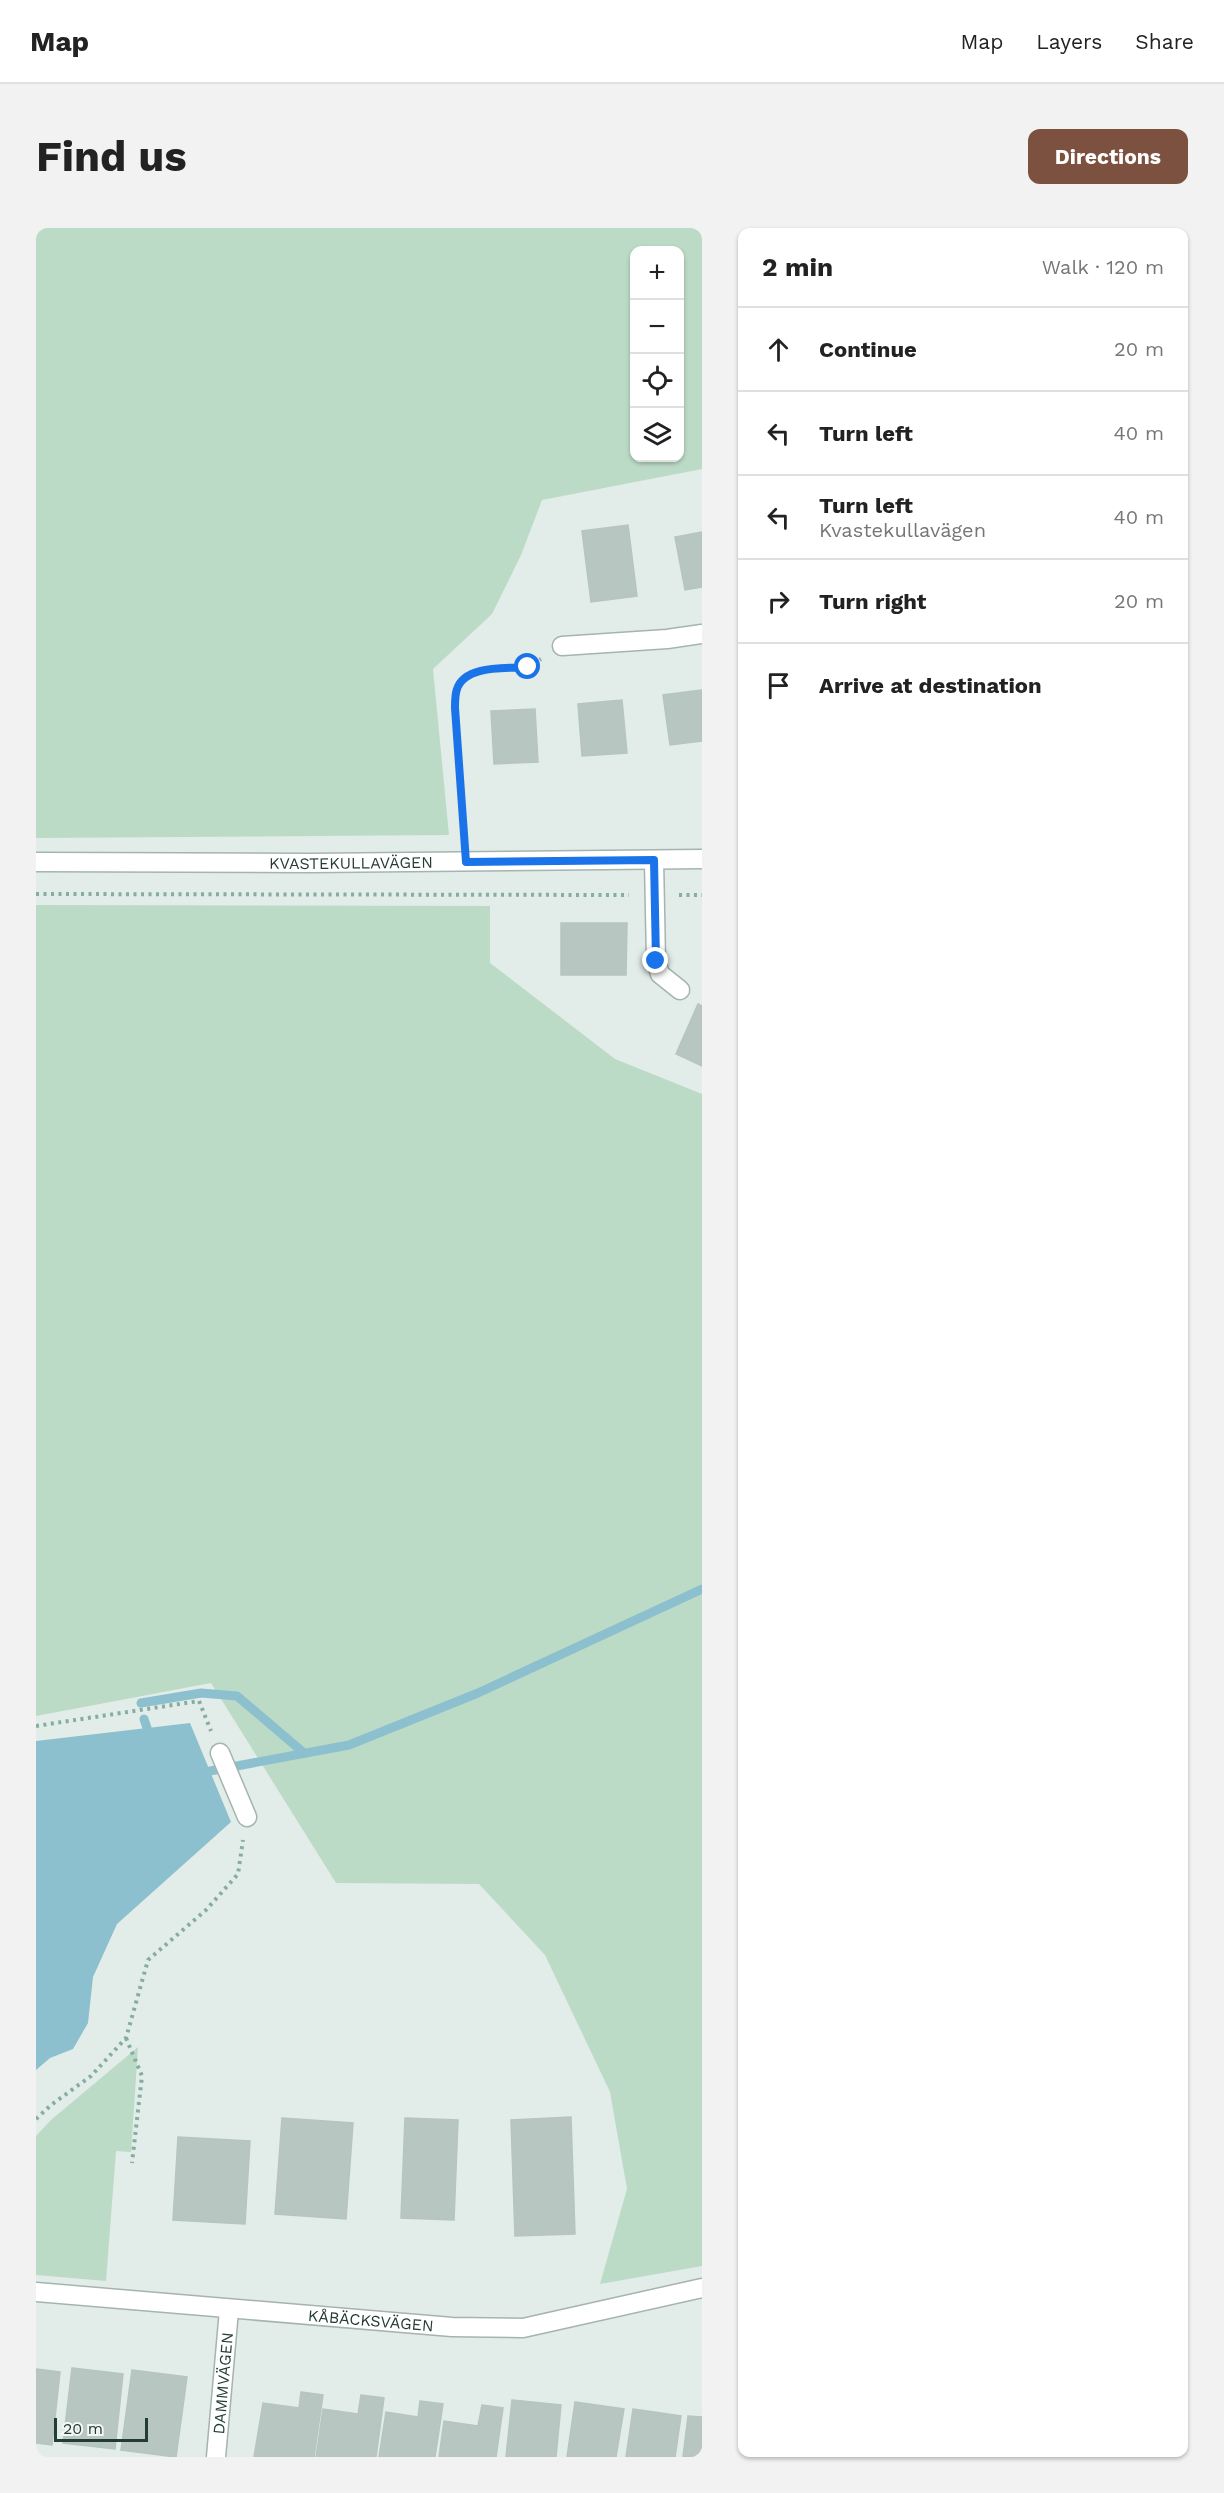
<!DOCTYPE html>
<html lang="en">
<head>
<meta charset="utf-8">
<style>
	:root { --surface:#fff; --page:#f2f2f2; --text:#222; --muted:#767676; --line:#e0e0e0; --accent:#7c513f }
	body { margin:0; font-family:"Work Sans",sans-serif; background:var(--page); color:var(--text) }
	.controls { position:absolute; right:18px; top:18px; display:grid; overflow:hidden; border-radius:12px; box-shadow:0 2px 4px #0004 }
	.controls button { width:54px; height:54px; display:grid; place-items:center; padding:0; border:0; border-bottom:2px solid var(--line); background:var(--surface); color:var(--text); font:30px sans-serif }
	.scale { position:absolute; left:18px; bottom:15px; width:94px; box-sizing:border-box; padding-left:6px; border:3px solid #233c36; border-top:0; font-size:16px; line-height:21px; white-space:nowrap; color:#233c36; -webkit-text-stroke:4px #f3f8f6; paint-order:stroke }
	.stop { position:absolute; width:18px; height:18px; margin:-14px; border:4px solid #1a73e8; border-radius:50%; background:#fff }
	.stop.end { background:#1a73e8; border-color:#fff; box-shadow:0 2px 6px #0008 }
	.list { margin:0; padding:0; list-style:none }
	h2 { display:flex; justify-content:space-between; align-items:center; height:78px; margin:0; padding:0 24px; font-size:26px }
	h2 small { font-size:20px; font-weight:400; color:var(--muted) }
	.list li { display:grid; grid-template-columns:39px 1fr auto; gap:18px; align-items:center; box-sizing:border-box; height:84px; padding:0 24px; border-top:2px solid var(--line) }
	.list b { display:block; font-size:22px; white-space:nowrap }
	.list p { margin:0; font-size:20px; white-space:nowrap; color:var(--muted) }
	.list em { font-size:20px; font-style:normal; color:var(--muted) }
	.icon { flex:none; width:33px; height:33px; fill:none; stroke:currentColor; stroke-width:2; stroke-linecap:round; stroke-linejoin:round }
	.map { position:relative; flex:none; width:666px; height:2229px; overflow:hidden; border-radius:12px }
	header { display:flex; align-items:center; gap:36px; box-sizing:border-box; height:84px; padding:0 30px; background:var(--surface); border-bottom:2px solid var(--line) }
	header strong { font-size:28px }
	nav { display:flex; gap:33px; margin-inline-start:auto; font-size:21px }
	.intro { display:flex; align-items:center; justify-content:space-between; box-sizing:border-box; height:144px; padding:0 36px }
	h1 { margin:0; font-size:42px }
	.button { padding:15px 27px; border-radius:12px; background:var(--accent); color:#fff; font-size:21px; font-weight:700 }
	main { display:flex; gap:36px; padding:0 36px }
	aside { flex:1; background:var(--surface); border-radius:12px; box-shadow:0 2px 4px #0004 }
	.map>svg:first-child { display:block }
	.green { fill:#bcdbc7; fill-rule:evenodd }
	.water { fill:#8dc0ce }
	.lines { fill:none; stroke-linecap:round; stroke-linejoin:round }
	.stream { stroke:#8dc0ce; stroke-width:9 }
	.building { fill:#b8c6c1; stroke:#b5c5bf; stroke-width:1.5 }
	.minor-casing { stroke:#a5b4af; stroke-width:21 }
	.path { stroke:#85ada3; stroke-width:4; stroke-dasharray:3 4.5; stroke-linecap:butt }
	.minor { stroke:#fff; stroke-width:18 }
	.route { stroke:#1a73e8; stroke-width:8 }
	.labels { text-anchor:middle; stroke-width:4.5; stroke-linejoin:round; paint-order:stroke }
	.street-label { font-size:16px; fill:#233c36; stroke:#f3f8f6 }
</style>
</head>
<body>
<header>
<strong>Map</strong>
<nav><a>Map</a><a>Layers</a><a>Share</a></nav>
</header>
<div class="intro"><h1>Find us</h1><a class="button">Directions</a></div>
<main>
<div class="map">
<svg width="666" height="2229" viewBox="0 0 666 2229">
	<rect width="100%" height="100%" fill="#e2ece8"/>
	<g class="green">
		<path d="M 0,0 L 666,0 L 666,241 L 506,272 L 485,327 L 456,386 L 397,441 L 413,607 L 0,610 ZM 644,22 L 644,230 L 598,230 L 598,22 Z"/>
		<polygon points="0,677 454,678 454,735 579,831 666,866 666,2038 564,2056 591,1961 574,1864 509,1727 443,1656 300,1655 175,1455 0,1488"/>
		<polygon points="102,1819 95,1924 80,1923 70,2053 0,2047 0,1908 15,1892"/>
	</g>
	<polygon class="water" points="154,1495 195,1594 81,1696 57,1749 52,1795 37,1821 14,1830 0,1842 0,1513"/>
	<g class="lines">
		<g class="stream">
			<polyline points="105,1475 165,1465 201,1468 268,1525"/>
			<polyline points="108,1491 111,1500"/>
			<polyline points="174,1543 313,1517 442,1465 666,1361"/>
		</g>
	</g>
	<g class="building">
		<polygon points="592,297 601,368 555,374 546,303"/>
		<polygon points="666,304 666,359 649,362 639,309"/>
		<polygon points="666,462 666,513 634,517 627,467"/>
		<polygon points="586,472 591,525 546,528 542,476"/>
		<polygon points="499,481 502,534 458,536 455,483"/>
		<polygon points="525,695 591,695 590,747 525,747"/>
		<polygon points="662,776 666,778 666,838 640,826"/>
		<polygon points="535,1889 539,2006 479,2008 475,1892"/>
		<polygon points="246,1890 317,1895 310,1991 239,1986"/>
		<polygon points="369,1890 422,1892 418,1992 365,1990"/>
		<polygon points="142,1909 214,1913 209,1996 137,1992"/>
		<polygon points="36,2140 87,2146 79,2221 27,2215"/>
		<polygon points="0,2141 24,2144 16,2217 0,2215"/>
		<polygon points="96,2142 151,2149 140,2229 85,2222"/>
		<polygon points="265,2164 287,2167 278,2229 218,2229 227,2175 263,2180"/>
		<polygon points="325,2167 348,2170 340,2229 280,2229 287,2181 322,2186"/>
		<polygon points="476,2172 525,2177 520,2229 470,2229"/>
		<polygon points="384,2173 407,2176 399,2229 343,2229 350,2184 382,2189"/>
		<polygon points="539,2174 588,2181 580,2229 531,2229"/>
		<polygon points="446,2177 467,2180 460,2229 403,2229 408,2193 442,2198"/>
		<polygon points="597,2181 645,2188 639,2229 590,2229"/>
		<polygon points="652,2188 666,2189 666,2229 647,2229"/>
	</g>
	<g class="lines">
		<defs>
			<g id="minor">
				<polyline points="526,418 631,411 666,406"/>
				<polyline points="618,632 620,733 624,746 644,762"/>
				<path id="s1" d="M 0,634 L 274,635 L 666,631"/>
				<polyline points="184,1525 211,1589"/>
				<path id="s2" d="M 0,2064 L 416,2099 L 487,2100 L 666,2060"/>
				<path id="s3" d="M 180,2229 L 193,2082"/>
			</g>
		</defs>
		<use href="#minor" class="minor-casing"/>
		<g class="path">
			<polyline points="427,608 419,480 421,460 427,451 439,444 492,439 505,431"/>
			<polyline points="0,666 593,667"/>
			<polyline points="643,667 666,667"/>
			<polyline points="0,1498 163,1473 175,1503"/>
			<polyline points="90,1810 106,1848 96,1935"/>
			<polyline points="0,1891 15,1877 55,1848 90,1810 112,1732 170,1682 202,1646 207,1612"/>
		</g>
		<use href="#minor" class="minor"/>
	</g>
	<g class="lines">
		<path class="route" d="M 492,439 C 472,441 429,436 421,461 C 419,466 419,474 419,480 L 430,634 L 618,632 L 620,733"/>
	</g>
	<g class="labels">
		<g class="street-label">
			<text dy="6" stroke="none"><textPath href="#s1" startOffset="315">KVASTEKULLAVÄGEN</textPath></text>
			<text dy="6" stroke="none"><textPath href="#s2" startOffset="336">KÅBÄCKSVÄGEN</textPath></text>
			<text dy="6" stroke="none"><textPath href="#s3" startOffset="74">DAMMVÄGEN</textPath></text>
		</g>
	</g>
</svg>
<div class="controls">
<button>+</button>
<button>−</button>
<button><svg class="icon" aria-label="locate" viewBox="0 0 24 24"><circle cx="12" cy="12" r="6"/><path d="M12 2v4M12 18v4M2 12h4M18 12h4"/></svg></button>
<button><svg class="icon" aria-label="layers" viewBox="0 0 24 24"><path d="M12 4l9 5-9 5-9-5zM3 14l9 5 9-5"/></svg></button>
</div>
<div class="scale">20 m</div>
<div class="stop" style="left:492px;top:439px"></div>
<div class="stop end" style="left:620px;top:733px"></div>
</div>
<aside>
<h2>2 min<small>Walk · 120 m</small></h2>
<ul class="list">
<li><svg class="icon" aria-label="ahead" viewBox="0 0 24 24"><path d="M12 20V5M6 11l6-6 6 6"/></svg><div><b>Continue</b></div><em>20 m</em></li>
<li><svg class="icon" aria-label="left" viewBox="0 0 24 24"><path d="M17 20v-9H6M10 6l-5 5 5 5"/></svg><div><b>Turn left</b></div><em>40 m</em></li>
<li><svg class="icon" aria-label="left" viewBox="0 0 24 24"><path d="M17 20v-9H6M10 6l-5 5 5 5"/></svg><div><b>Turn left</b><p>Kvastekullavägen</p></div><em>40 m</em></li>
<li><svg class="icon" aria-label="right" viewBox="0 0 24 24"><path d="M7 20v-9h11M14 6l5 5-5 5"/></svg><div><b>Turn right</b></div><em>20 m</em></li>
<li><svg class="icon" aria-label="arrive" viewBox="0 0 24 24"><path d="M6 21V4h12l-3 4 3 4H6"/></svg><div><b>Arrive at destination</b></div></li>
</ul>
</aside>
</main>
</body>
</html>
